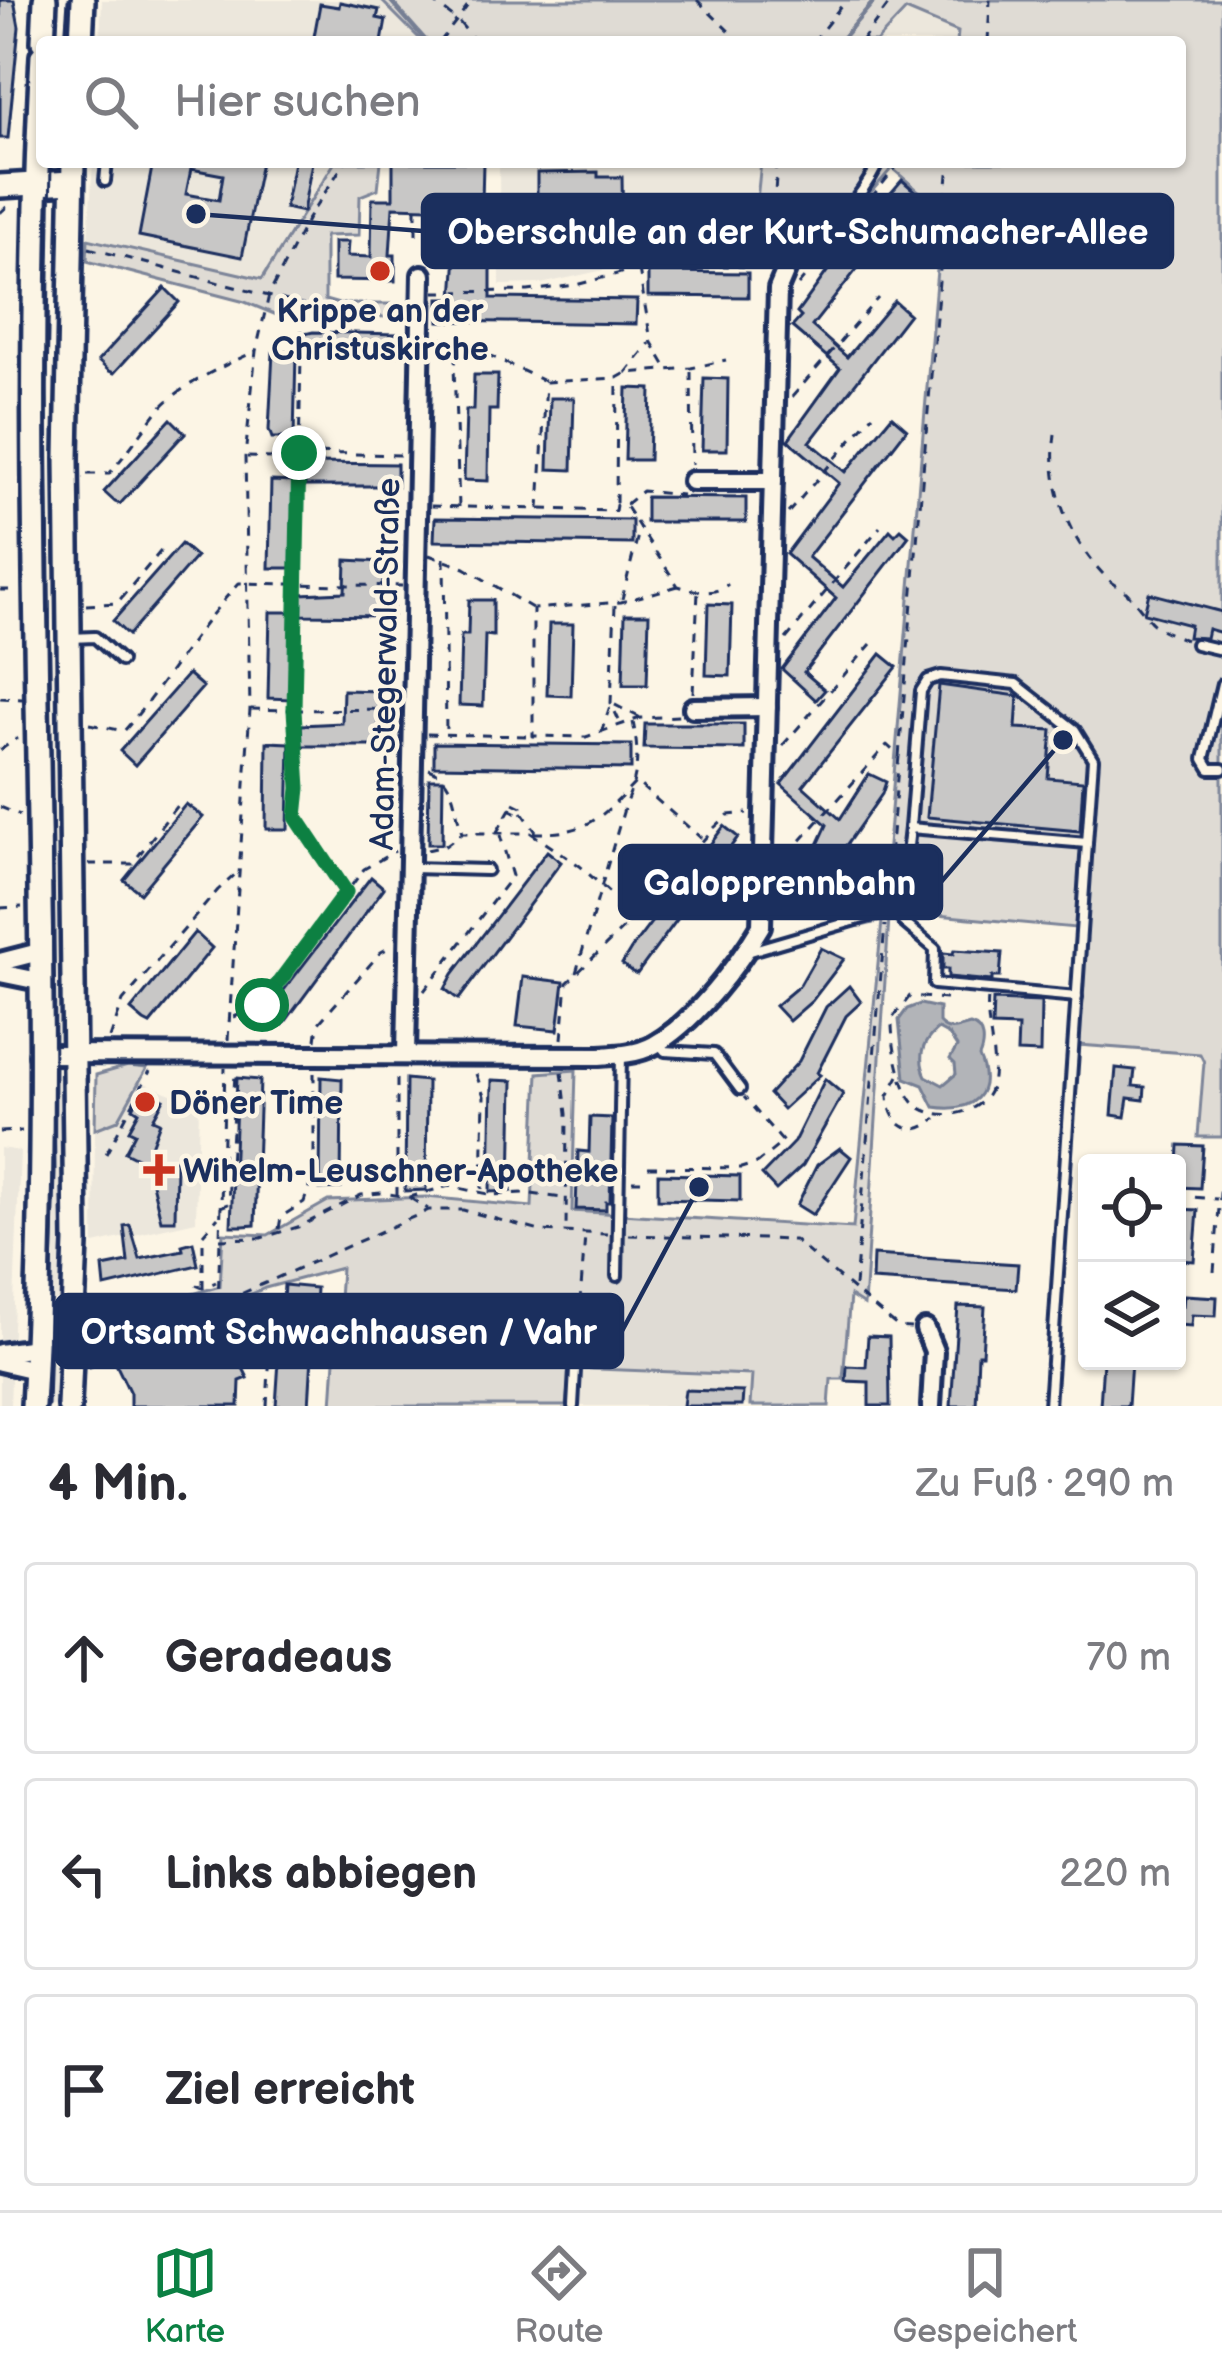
<!DOCTYPE html>
<html lang="de">
<head>
<meta charset="utf-8">
<style>
	:root { --surface:#fff; --page:#f7f7f7; --text:#2b2b33; --muted:#7c7c81; --line:#e1e1e2; --accent:#0b8043 }
	body { margin:0; font-family:"Balsamiq Sans",sans-serif; background:var(--page); color:var(--text) }
	.controls { position:absolute; right:36px; bottom:36px; display:grid; overflow:hidden; border-radius:12px; box-shadow:0 3px 9px #0004 }
	.controls button { width:108px; height:108px; display:grid; place-items:center; padding:0; border:0; border-bottom:3px solid var(--line); background:var(--surface); color:var(--text); font:60px sans-serif }
	.stop { position:absolute; width:36px; height:36px; margin:-27px; border:9px solid #0b8043; border-radius:50%; background:#fff }
	.stop.end { background:#0b8043; border-color:#fff; box-shadow:0 3px 12px #0008 }
	.list { margin:0; padding:0; list-style:none }
	h2 { display:flex; justify-content:space-between; align-items:center; height:156px; margin:0; padding:0 48px; font-size:51px }
	h2 small { font-size:39px; font-weight:400; color:var(--muted) }
	.list li { display:grid; grid-template-columns:78px 1fr auto; gap:36px; align-items:center; box-sizing:border-box; height:192px; margin:0 24px 24px; padding:0 24px; border:3px solid var(--line); border-radius:12px }
	.list b { display:block; font-size:45px; white-space:nowrap }
	.list em { font-size:39px; font-style:normal; color:var(--muted) }
	.icon { flex:none; width:66px; height:66px; fill:none; stroke:currentColor; stroke-width:2; stroke-linecap:round; stroke-linejoin:round }
	.map { position:relative; flex:none; width:1222px; height:1406px; overflow:hidden }
	.search { position:absolute; background:var(--surface); box-shadow:0 3px 9px #0004; left:36px; right:36px; top:36px; height:132px; display:flex; align-items:center; gap:30px; box-sizing:border-box; padding:0 42px; border-radius:12px; color:var(--muted); font-size:45px }
	.sheet { height:804px; background:var(--surface) }
	nav { display:flex; justify-content:space-around; align-items:center; box-sizing:border-box; height:168px; border-top:3px solid var(--line); background:var(--surface); font-size:33px; color:var(--muted) }
	nav a { display:grid; justify-items:center; gap:6px }
	nav .on { color:var(--accent) }
	.map>svg:first-child { display:block }
	.built { fill:#ece7dc }
	.green { fill:#dfdbd4; stroke:#7d8599; stroke-width:3 }
	.water { fill:#b2b4b8; stroke:#767f94; stroke-width:3; fill-rule:evenodd }
	.lines { fill:none; stroke-linecap:round; stroke-linejoin:round }
	.stream { stroke:#767f94; stroke-width:4.5 }
	.building { fill:#c8c7c6; stroke:#1b2f5e; stroke-width:3; fill-rule:evenodd }
	.service-casing { stroke:#1b2f5e; stroke-width:16 }
	.minor-casing { stroke:#1b2f5e; stroke-width:26 }
	.tertiary-casing { stroke:#1b2f5e; stroke-width:30 }
	.path { stroke:#1b2f5e; stroke-width:3; stroke-dasharray:9 9; stroke-linecap:butt }
	.service { stroke:#fcf5e5; stroke-width:8 }
	.minor { stroke:#fcf5e5; stroke-width:16 }
	.tertiary { stroke:#fcf5e5; stroke-width:21 }
	.tram { stroke:#1b2f5e; stroke-width:3 }
	.route { stroke:#0b8043; stroke-width:15 }
	.poi-dot { fill:#c8321e; stroke:#fcf5e5; stroke-width:4.5 }
	.labels { text-anchor:middle; stroke-width:9; stroke-linejoin:round; paint-order:stroke }
	.poi-label { font-size:33px; font-weight:bold; fill:#1b2f5e; stroke:#fcf5e5; text-anchor:start }
	.street-label { font-size:33px; fill:#1b2f5e; stroke:#fcf5e5 }
	.leader { fill:none; stroke:#1b2f5e; stroke-width:4.5 }
	.callout-dot { fill:#1b2f5e; stroke:#fcf5e5; stroke-width:4.5 }
	.callout { fill:#1b2f5e; stroke:#1b2f5e; stroke-width:4.5 }
	.callout-label { font-size:36px; text-anchor:middle; font-weight:bold; fill:#fff }
</style>
</head>
<body>
<div class="map">
<svg width="1222" height="1406" viewBox="0 0 1222 1406">
	<rect width="100%" height="100%" fill="#fcf5e5"/>
	<filter id="ink" filterUnits="userSpaceOnUse"><feTurbulence type="fractalNoise" baseFrequency=".00833" numOctaves="2"/><feDisplacementMap in="SourceGraphic" scale="24" xChannelSelector="R" yChannelSelector="G"/><feConvolveMatrix kernelMatrix="1 2 1 2 8 2 1 2 1" color-interpolation-filters="sRGB"/></filter>
	<g filter="url(#ink)">
		<g class="built">
			<polygon points="102,0 381,0 423,42 100,42"/>
			<polygon points="906,10 958,32 957,42 876,42"/>
			<polygon points="93,162 335,162 262,279 88,239"/>
			<polygon points="499,162 761,162 752,257 653,259 541,284 500,285"/>
			<polygon points="51,1073 64,1073 71,1184 61,1406 42,1406 47,1328"/>
			<polygon points="140,1081 199,1106 196,1221 94,1244 95,1129 118,1120"/>
			<polygon points="0,1148 20,1151 10,1406 0,1406"/>
			<polygon points="569,1367 752,1375 750,1406 566,1406"/>
		</g>
		<g class="green">
			<polygon points="381,0 1222,0 1222,1137 1198,1137 1204,1062 1200,1054 1079,1045 1087,929 916,913 889,918 864,1305 850,1296 843,1379 831,1379 829,1406 750,1406 752,1375 570,1368 566,1406 332,1406 341,1268 265,1288 90,1367 94,1309 179,1298 220,1286 223,1233 268,1235 328,1201 426,1197 532,1207 538,1073 576,1070 572,1211 853,1228 882,921 861,926 862,913 886,869 942,211 892,168 811,261 790,241 784,227 754,228 761,162 1180,162 1180,42 957,42 958,32 906,10 876,42 423,42"/>
			<polygon points="335,162 381,162 378,189 360,196 359,235 325,236 325,300 339,304 405,304 404,317 279,316 245,302 87,261 88,239 262,279"/>
			<polygon points="128,1066 147,1068 118,1120 95,1129 96,1075"/>
		</g>
		<path class="water" d="M 920,1004 L 939,1008 L 939,1023 C 949,1034 958,1028 970,1025 C 985,1029 984,1045 979,1057 C 995,1094 973,1113 934,1107 L 923,1085 L 905,1078 L 899,1020 L 907,1009 ZM 938,1029 L 949,1035 L 957,1047 L 950,1059 L 955,1064 L 956,1074 L 943,1085 L 926,1076 C 917,1057 923,1041 938,1029 Z"/>
		<g class="lines">
			<g class="stream">
				<polyline points="390,0 427,42"/>
				<polyline points="839,42 875,0"/>
			</g>
		</g>
		<g class="building">
			<polygon points="0,0 14,0 19,27 8,138 0,138"/>
			<polygon points="340,2 379,10 377,18 386,20 382,42 313,42 320,4 339,7"/>
			<path d="M 153,162 L 261,162 L 242,257 L 139,236 ZM 191,169 L 223,175 L 219,200 L 186,194 Z"/>
			<polygon points="294,162 312,162 303,212 285,208"/>
			<polygon points="393,162 483,162 482,203 491,203 490,228 479,227 479,259 491,260 491,298 637,300 636,324 439,321 439,298 453,298 460,197 431,196 428,208 393,207 390,255 395,255 395,281 334,280 334,242 348,242 347,256 371,257 372,199 393,199"/>
			<polygon points="598,172 598,177 622,177 623,234 567,234 567,228 539,229 539,267 512,268 511,215 537,214 537,173"/>
			<polygon points="902,180 917,193 812,326 847,357 894,301 909,314 810,442 846,472 892,416 907,429 808,557 843,587 890,530 895,535 901,529 909,536 804,672 825,690 816,700 782,669 836,598 786,554 839,483 788,440 840,368 792,327 801,317 797,313 847,244"/>
			<polygon points="648,272 748,273 748,297 648,296"/>
			<polygon points="165,288 179,302 114,373 109,371 98,361"/>
			<polygon points="313,332 397,334 397,355 305,355 305,334"/>
			<polygon points="273,352 296,352 294,438 272,438 269,430"/>
			<polygon points="474,375 498,375 497,410 489,410 488,481 464,480 466,410 473,410"/>
			<polygon points="704,378 728,379 727,450 702,450"/>
			<polygon points="627,388 651,389 649,460 625,460"/>
			<polygon points="550,398 574,398 572,470 548,469"/>
			<polygon points="171,419 185,433 120,504 115,502 104,492"/>
			<polygon points="312,463 397,464 397,486 305,486 305,465"/>
			<polygon points="271,481 294,482 292,568 269,568"/>
			<polygon points="646,497 746,498 746,522 646,522"/>
			<polygon points="435,518 632,520 632,544 434,541"/>
			<polygon points="181,544 196,557 128,635 113,621"/>
			<polygon points="346,560 383,562 383,592 393,594 393,616 301,615 301,594 345,592"/>
			<polygon points="1149,593 1222,612 1222,633 1208,629 1206,638 1188,637 1190,625 1144,613"/>
			<polygon points="469,600 493,600 493,636 485,635 483,706 459,705 461,635 468,635"/>
			<polygon points="708,604 732,605 730,676 706,675"/>
			<polygon points="270,612 293,612 291,699 268,698"/>
			<polygon points="625,614 649,614 647,685 623,685"/>
			<polygon points="549,624 573,624 571,696 547,695"/>
			<polygon points="881,654 897,667 803,786 840,819 869,774 886,782 882,794 842,851 809,888 801,906 781,897 789,878 816,849 827,825 781,784"/>
			<polygon points="188,674 203,687 135,765 120,751"/>
			<polygon points="939,685 1018,696 1016,728 1052,730 1048,778 1083,781 1080,831 927,817"/>
			<polygon points="343,690 380,691 379,723 393,725 393,746 301,746 301,725 342,723"/>
			<polygon points="645,724 744,724 744,749 644,748"/>
			<polygon points="267,742 290,743 288,829 266,829"/>
			<polygon points="434,743 631,745 631,769 434,766"/>
			<polygon points="429,779 443,779 442,844 428,844"/>
			<polygon points="186,804 203,817 140,893 124,880"/>
			<polygon points="724,826 738,837 637,974 632,972 622,964 631,949"/>
			<polygon points="547,851 561,862 459,999 455,997 445,989 453,974"/>
			<polygon points="371,877 384,888 283,1025 278,1023 268,1015 277,999"/>
			<polygon points="195,932 212,948 150,1024 144,1021 131,1010"/>
			<polygon points="821,948 844,959 812,1001 789,1021 775,1006 800,985"/>
			<polygon points="954,950 1002,953 1000,977 992,977 992,981 948,977 948,969 943,969 943,953 953,954"/>
			<polygon points="523,977 564,982 558,1030 517,1026"/>
			<polygon points="849,986 861,1002 846,1016 817,1073 820,1075 783,1109 769,1094 799,1061 826,1007"/>
			<polygon points="993,1000 1041,1002 1040,1053 1017,1052 1018,1027 992,1026"/>
			<polygon points="1116,1068 1135,1070 1133,1086 1145,1087 1144,1100 1128,1098 1125,1117 1112,1115"/>
			<polygon points="321,1077 342,1079 341,1188 320,1189"/>
			<polygon points="237,1078 260,1080 255,1225 243,1226 231,1226"/>
			<polygon points="406,1079 427,1081 426,1190 405,1191"/>
			<polygon points="825,1079 843,1094 803,1165 776,1190 762,1175 794,1142"/>
			<polygon points="492,1080 513,1081 511,1191 490,1192"/>
			<polygon points="143,1088 164,1099 153,1119 160,1122 145,1162 125,1152 135,1133 129,1130 139,1112 133,1108"/>
			<polygon points="590,1117 612,1118 610,1202 606,1202 606,1210 576,1209 578,1151 589,1152"/>
			<polygon points="1179,1145 1203,1146 1200,1188 1177,1187"/>
			<polygon points="840,1148 851,1157 813,1215 797,1205 817,1165"/>
			<polygon points="146,1159 176,1160 175,1220 161,1220"/>
			<polygon points="658,1174 740,1176 740,1201 658,1199"/>
			<polygon points="1177,1209 1198,1210 1194,1261 1177,1260"/>
			<polygon points="130,1225 140,1259 183,1250 182,1245 193,1242 198,1265 105,1287 103,1267 128,1262 124,1226"/>
			<polygon points="873,1255 1018,1264 1016,1289 872,1280"/>
			<polygon points="284,1285 316,1288 309,1406 276,1406"/>
			<polygon points="1184,1295 1217,1297 1216,1316 1192,1315 1191,1326 1177,1325 1177,1306 1183,1306"/>
			<polygon points="958,1306 985,1307 982,1354 978,1354 976,1406 951,1406"/>
			<polygon points="245,1310 250,1332 240,1337 249,1354 239,1360 248,1378 240,1381 239,1406 130,1406 130,1393 116,1364 204,1321 219,1322"/>
			<polygon points="868,1336 889,1337 890,1406 869,1406 869,1382 846,1381 847,1366 866,1367"/>
			<polygon points="1103,1361 1131,1361 1128,1406 1100,1406"/>
			<polygon points="685,1390 743,1392 742,1406 683,1406"/>
		</g>
		<g class="lines">
			<defs>
				<g id="service">
					<polyline points="105,181 107,162"/>
					<path d="M 787,269 C 821,243 860,201 879,162"/>
					<polyline points="70,638 95,637 121,661"/>
					<polyline points="1196,644 1222,650"/>
					<polyline points="1222,684 1204,759 1210,769 1222,769"/>
					<polyline points="910,828 921,691 928,680 941,676 1016,684 1075,730 1093,759 1087,843"/>
					<polyline points="411,868 487,870"/>
					<polyline points="901,907 903,922 935,949 934,984 1077,997"/>
					<polyline points="747,952 901,907 910,828 1087,843 1049,1406"/>
					<polyline points="660,1045 665,1051 714,1054 740,1089"/>
					<polyline points="617,1276 621,1055"/>
					<polyline points="573,1406 575,1370"/>
				</g>
				<g id="minor">
					<polyline points="692,481 773,481"/>
					<polyline points="693,708 767,707"/>
					<polyline points="0,962 39,952"/>
					<polyline points="0,973 39,981"/>
					<path d="M 39,1054 L 599,1056 C 618,1055 638,1054 654,1045 C 694,1023 738,965 761,926 L 778,289 L 786,270"/>
					<polyline points="406,1054 422,275"/>
					<polyline points="925,1329 934,1351 931,1406"/>
					<polyline points="0,1353 36,1348"/>
					<polyline points="0,1362 35,1370"/>
				</g>
				<g id="tertiary">
					<polyline points="43,42 45,0"/>
					<polyline points="81,42 83,0"/>
					<polyline points="0,186 71,182"/>
					<path d="M 33,1406 C 58,956 17,506 42,56"/>
					<polyline points="69,1406 76,1243 67,458 73,162"/>
				</g>
			</defs>
			<use href="#service" class="service-casing"/>
			<use href="#minor" class="minor-casing"/>
			<use href="#tertiary" class="tertiary-casing"/>
			<g class="path">
				<polyline points="431,0 459,22 476,42"/>
				<polyline points="697,0 740,42"/>
				<polyline points="440,42 472,0"/>
				<polyline points="813,42 846,0"/>
				<polyline points="861,42 892,0"/>
				<polyline points="988,42 990,0"/>
				<polyline points="777,162 774,209 783,253"/>
				<polyline points="871,198 900,162"/>
				<polyline points="416,208 416,241"/>
				<polyline points="0,213 12,202"/>
				<polyline points="89,248 302,305 337,310 407,311"/>
				<polyline points="639,270 651,341 667,368"/>
				<polyline points="798,285 830,247"/>
				<polyline points="435,292 528,291 576,285 654,264 770,267"/>
				<polyline points="437,337 463,343 544,381"/>
				<polyline points="691,372 692,464"/>
				<polyline points="626,373 650,343"/>
				<polyline points="792,397 878,298"/>
				<path d="M 1055,434 C 1048,488 1068,539 1107,578 C 1114,585 1123,588 1129,595 C 1155,624 1144,624 1186,640"/>
				<polyline points="301,453 406,455"/>
				<polyline points="247,457 297,459"/>
				<path d="M 87,474 L 109,474 C 126,454 141,433 156,413 C 176,387 227,364 256,351"/>
				<polyline points="616,503 617,380"/>
				<polyline points="431,506 539,509 546,382 617,378 626,373 691,368 726,360"/>
				<polyline points="459,507 454,366 463,343"/>
				<path d="M 626,507 L 678,586 C 696,591 713,597 728,584"/>
				<polyline points="541,509 615,511 616,505 625,505 642,491 682,495"/>
				<polyline points="788,513 873,415"/>
				<polyline points="429,555 465,568 532,608"/>
				<polyline points="444,558 446,735"/>
				<polyline points="678,586 621,602 533,609 533,736 586,737 640,718 679,716"/>
				<polyline points="0,590 16,590"/>
				<polyline points="622,599 640,527"/>
				<polyline points="86,605 117,603 165,546"/>
				<polyline points="615,605 611,703 621,725"/>
				<polyline points="786,639 880,527"/>
				<polyline points="693,693 698,592"/>
				<polyline points="0,698 22,699"/>
				<polyline points="251,709 294,710 302,305"/>
				<path d="M 90,724 L 124,731 C 165,684 196,629 239,583 L 402,586"/>
				<polyline points="601,733 611,703 639,717"/>
				<polyline points="427,734 531,736"/>
				<polyline points="783,745 871,644"/>
				<polyline points="0,750 18,738"/>
				<polyline points="899,756 949,162"/>
				<path d="M 429,769 C 456,778 454,809 462,833 L 531,833 L 580,866 L 634,915"/>
				<polygon points="514,803 522,807 518,813 511,810"/>
				<polyline points="0,807 20,815"/>
				<polyline points="522,812 536,832"/>
				<polyline points="497,832 510,809"/>
				<path d="M 534,833 C 587,834 600,819 636,782 L 701,838"/>
				<polyline points="427,850 445,846 461,834"/>
				<polyline points="88,864 132,864 178,804"/>
				<polyline points="777,867 887,745 899,756 886,901"/>
				<polyline points="347,892 296,817 299,789 294,710 399,709"/>
				<polyline points="0,908 22,907"/>
				<path d="M 576,973 L 626,802 C 639,775 639,751 633,722"/>
				<polyline points="424,991 512,876 500,835"/>
				<path d="M 946,999 L 910,996 L 892,1019 C 891,1039 900,1087 913,1102 C 934,1124 985,1116 992,1084 C 998,1056 985,1026 988,998"/>
				<polyline points="234,1017 262,1005 364,869 395,851"/>
				<polyline points="110,1038 123,1001 218,890 238,872"/>
				<polyline points="562,1039 567,983 636,916 714,828 728,815 747,813"/>
				<polyline points="228,1040 250,709 245,457 256,351 269,295 307,220 345,162"/>
				<polyline points="316,1040 318,1024 381,952 391,947"/>
				<polyline points="562,1072 567,1114 566,1230"/>
				<polyline points="476,1074 484,1096 482,1189"/>
				<path d="M 899,1076 L 888,1096 C 890,1127 913,1140 936,1118"/>
				<polyline points="0,1132 22,1131"/>
				<polyline points="106,1154 150,1071"/>
				<polyline points="1177,1166 1178,1166"/>
				<polyline points="648,1167 741,1168 757,1163 783,1142 744,1097"/>
				<polyline points="632,1181 648,1181"/>
				<polyline points="397,1196 397,1074"/>
				<polyline points="1177,1196 1217,1199"/>
				<polyline points="410,1198 428,1209"/>
				<polyline points="220,1207 228,1204 235,1073"/>
				<polyline points="279,1229 281,1217 304,1202 314,1172 314,1073"/>
				<polyline points="629,1235 794,1240 898,1327 911,1328"/>
				<polyline points="220,1239 261,1238 301,1226 361,1195 381,1193 409,1197 449,1186 493,1195 523,1193 563,1198"/>
				<polyline points="1214,1272 1222,1169"/>
				<polyline points="196,1285 203,1288 216,1282"/>
				<polyline points="855,1286 885,925"/>
				<polyline points="203,1288 203,1234 218,1217"/>
				<polyline points="218,1306 225,1068"/>
				<polyline points="90,1341 121,1333 151,1316 198,1313 429,1210 463,1210 540,1231 607,1234"/>
				<polyline points="576,1357 585,1235"/>
				<polyline points="267,1406 273,1295"/>
			</g>
			<use href="#service" class="service"/>
			<use href="#minor" class="minor"/>
			<use href="#tertiary" class="tertiary"/>
			<g class="tram">
				<polyline points="65,42 68,0"/>
				<polyline points="48,1406 55,1173 47,388 51,162"/>
			</g>
		</g>
	</g>
	<g class="lines" filter="url(#ink)">
		<polyline class="route" points="262,1005 346,892 296,817 299,788 294,710 299,453"/>
	</g>
	<g class="poi-dot">
		<circle cx="380" cy="271" r="12"/>
		<circle cx="145" cy="1102" r="12"/>
		<path d="M153 1152h12v12h12v12h-12v12h-12v-12h-12v-12h12z"/>
	</g>
	<g class="labels">
		<g class="poi-label">
			<text x="380" y="322" text-anchor="middle">Krippe an der<tspan x="380" dy="38">Christuskirche</tspan></text>
			<text x="169" y="1114">Döner Time</text>
			<text x="183" y="1182">Wihelm-Leuschner-Apotheke</text>
		</g>
		<g class="street-label">
			<text transform="translate(384 664) rotate(-89)" y="12">Adam-Stegerwald-Straße</text>
		</g>
	</g>
	<path class="leader" d="M196 214L423 231M1063 740L941 882M699 1187L622 1331"/>
	<g class="callout-dot">
		<circle cx="196" cy="214" r="12"/>
		<circle cx="1063" cy="740" r="12"/>
		<circle cx="699" cy="1187" r="12"/>
	</g>
	<g class="callout">
		<rect x="423" y="195" width="749" height="72" rx="12"/>
		<rect x="620" y="846" width="321" height="72" rx="12"/>
		<rect x="56" y="1295" width="566" height="72" rx="12"/>
	</g>
	<g class="callout-label">
		<text x="798" y="244">Oberschule an der Kurt-Schumacher-Allee</text>
		<text x="780" y="895">Galopprennbahn</text>
		<text x="339" y="1344">Ortsamt Schwachhausen / Vahr</text>
	</g>
</svg>
<div class="controls">
<button><svg class="icon" aria-label="locate" viewBox="0 0 24 24"><circle cx="12" cy="12" r="6"/><path d="M12 2v4M12 18v4M2 12h4M18 12h4"/></svg></button>
<button><svg class="icon" aria-label="layers" viewBox="0 0 24 24"><path d="M12 4l9 5-9 5-9-5zM3 14l9 5 9-5"/></svg></button>
</div>
<div class="stop" style="left:262px;top:1005px"></div>
<div class="stop end" style="left:299px;top:453px"></div>
<div class="search"><svg class="icon" aria-label="search" viewBox="0 0 24 24"><circle cx="10" cy="10" r="6"/><path d="M15 15l6 6"/></svg>Hier suchen</div>
</div>
<section class="sheet">
<h2>4 Min.<small>Zu Fuß · 290 m</small></h2>
<ul class="list">
<li><svg class="icon" aria-label="ahead" viewBox="0 0 24 24"><path d="M12 20V5M6 11l6-6 6 6"/></svg><div><b>Geradeaus</b></div><em>70 m</em></li>
<li><svg class="icon" aria-label="left" viewBox="0 0 24 24"><path d="M17 20v-9H6M10 6l-5 5 5 5"/></svg><div><b>Links abbiegen</b></div><em>220 m</em></li>
<li><svg class="icon" aria-label="arrive" viewBox="0 0 24 24"><path d="M6 21V4h12l-3 4 3 4H6"/></svg><div><b>Ziel erreicht</b></div></li>
</ul>
</section>
<nav>
<a class="on"><svg class="icon" aria-label="map" viewBox="0 0 24 24"><path d="M3 6l6-2 6 2 6-2v14l-6 2-6-2-6 2zM9 4v14M15 6v14"/></svg>Karte</a>
<a><svg class="icon" aria-label="directions" viewBox="0 0 24 24"><path d="M12 3l9 9-9 9-9-9zM9 14v-3h6M13 9l2 2-2 2"/></svg>Route</a>
<a><svg class="icon" aria-label="saved" viewBox="0 0 24 24"><path d="M7 4h10v16l-5-4-5 4z"/></svg>Gespeichert</a>
</nav>
</body>
</html>
